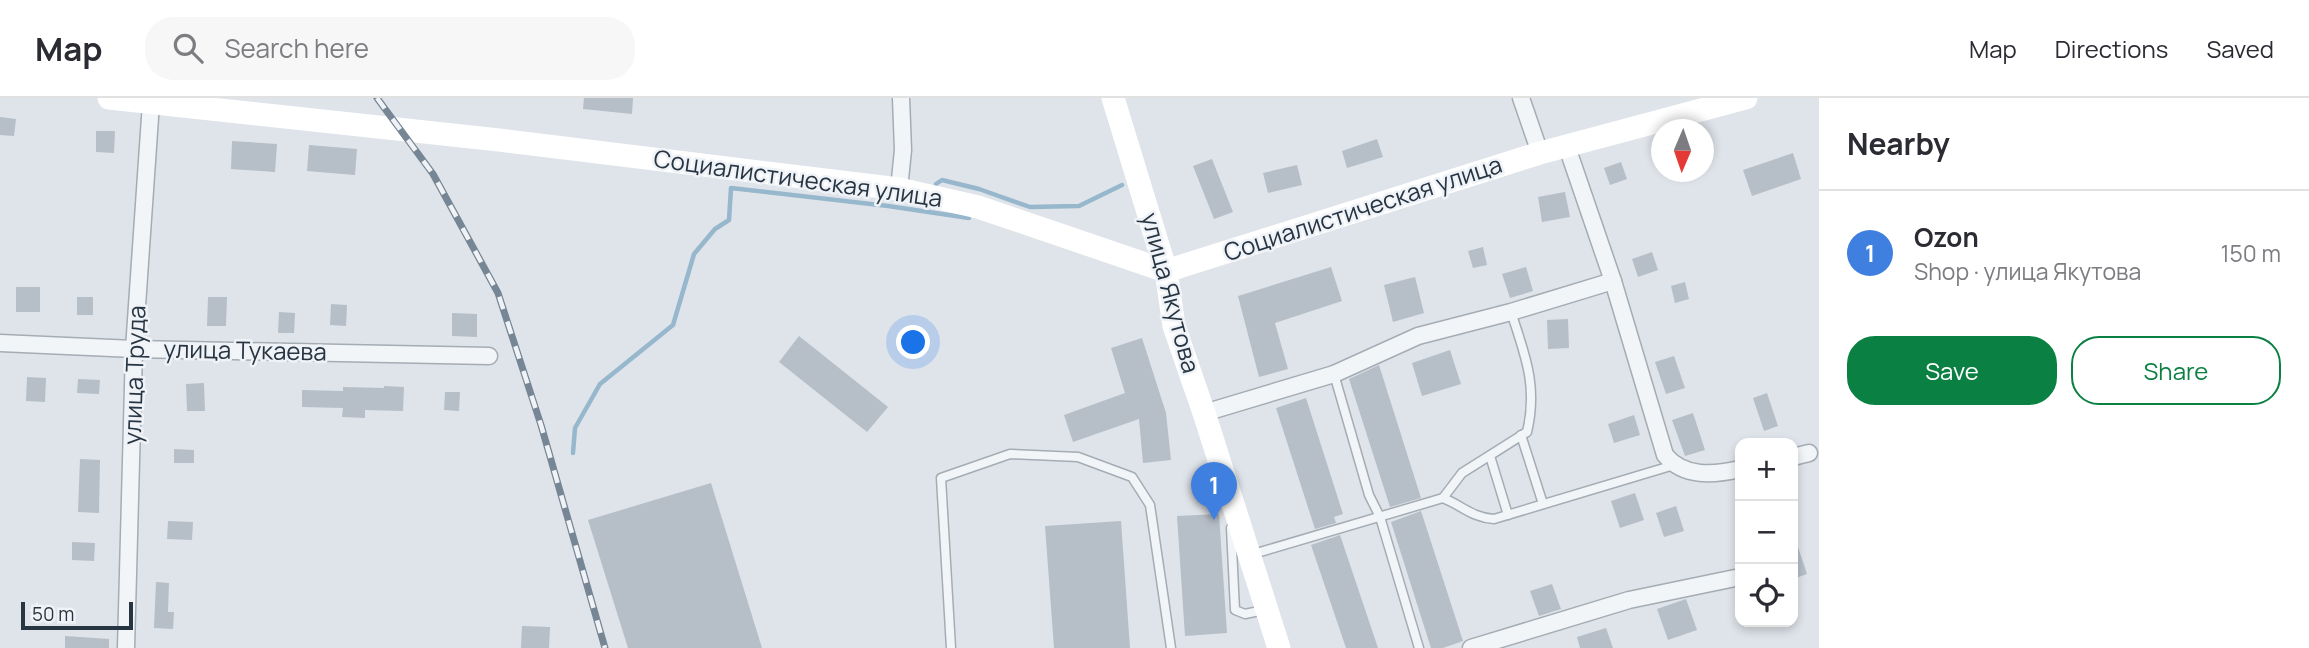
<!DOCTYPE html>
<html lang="en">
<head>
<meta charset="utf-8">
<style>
	:root { --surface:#fff; --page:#f7f7f7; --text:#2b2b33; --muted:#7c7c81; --line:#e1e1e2; --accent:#0b8043 }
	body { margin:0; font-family:Manrope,sans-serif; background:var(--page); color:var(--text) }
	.controls { position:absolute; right:21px; bottom:21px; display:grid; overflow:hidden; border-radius:14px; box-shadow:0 4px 10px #0003 }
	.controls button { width:63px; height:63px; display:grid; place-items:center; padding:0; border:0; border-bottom:2px solid var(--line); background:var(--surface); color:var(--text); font:35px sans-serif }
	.compass { position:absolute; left:1651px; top:21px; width:63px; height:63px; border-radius:50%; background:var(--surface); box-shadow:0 4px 10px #0003; rotate:182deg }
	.scale { position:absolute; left:21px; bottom:18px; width:112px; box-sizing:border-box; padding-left:7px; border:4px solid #273442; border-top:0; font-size:19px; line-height:24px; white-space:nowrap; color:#273442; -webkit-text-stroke:5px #eff3f7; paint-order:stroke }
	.you { position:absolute; left:914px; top:245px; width:24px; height:24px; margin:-18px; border:5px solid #fff; border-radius:50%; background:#1a73e8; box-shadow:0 0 0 10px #1a73e833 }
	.badge { display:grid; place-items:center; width:46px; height:46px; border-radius:50%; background:var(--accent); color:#fff; font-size:23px; font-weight:700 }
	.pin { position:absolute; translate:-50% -58px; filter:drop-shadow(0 2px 4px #0008) }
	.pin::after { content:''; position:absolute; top:37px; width:24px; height:21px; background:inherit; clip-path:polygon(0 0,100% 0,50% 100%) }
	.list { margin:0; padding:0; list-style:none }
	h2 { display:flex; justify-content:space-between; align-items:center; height:91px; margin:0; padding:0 28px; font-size:30px }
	h2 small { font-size:23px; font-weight:400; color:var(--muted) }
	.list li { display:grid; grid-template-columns:46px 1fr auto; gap:21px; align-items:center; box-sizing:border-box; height:126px; padding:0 28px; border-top:2px solid var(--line) }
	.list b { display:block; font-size:26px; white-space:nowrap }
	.list p { margin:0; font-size:23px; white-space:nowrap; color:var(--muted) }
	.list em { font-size:23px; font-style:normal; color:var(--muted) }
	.actions { display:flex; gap:14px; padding:21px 28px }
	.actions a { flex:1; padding:16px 0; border:2px solid var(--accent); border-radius:28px; text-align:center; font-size:24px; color:var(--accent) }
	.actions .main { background:var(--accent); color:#fff }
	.icon { flex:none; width:38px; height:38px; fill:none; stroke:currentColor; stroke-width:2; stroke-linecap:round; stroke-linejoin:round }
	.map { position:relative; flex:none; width:1819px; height:550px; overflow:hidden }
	header { display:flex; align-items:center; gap:42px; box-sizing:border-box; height:98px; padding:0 35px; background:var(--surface); border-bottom:2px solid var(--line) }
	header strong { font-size:33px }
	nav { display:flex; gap:38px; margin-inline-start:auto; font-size:24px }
	.search { width:490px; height:63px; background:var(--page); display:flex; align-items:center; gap:18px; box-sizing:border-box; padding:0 24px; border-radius:28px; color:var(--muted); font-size:26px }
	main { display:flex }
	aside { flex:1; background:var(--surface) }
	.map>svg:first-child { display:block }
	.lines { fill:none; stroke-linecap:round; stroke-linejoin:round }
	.stream { stroke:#97b7cd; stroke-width:4.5 }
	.building { fill:#b6bec7 }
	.lane-casing { stroke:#a4acb4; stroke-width:11 }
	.street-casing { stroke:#a4acb4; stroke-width:19 }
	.lane { stroke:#f2f5f8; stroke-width:8 }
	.street { stroke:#f2f5f8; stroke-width:16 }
	.secondary { stroke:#fff; stroke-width:23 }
	.rail-casing { stroke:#778694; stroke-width:7 }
	.rail { stroke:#eff3f7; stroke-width:4.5; stroke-dasharray:13; stroke-linecap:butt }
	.labels { text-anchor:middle; stroke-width:5; stroke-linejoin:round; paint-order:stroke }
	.street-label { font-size:24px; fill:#273442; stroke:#eff3f7 }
</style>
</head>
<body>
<header>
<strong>Map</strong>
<div class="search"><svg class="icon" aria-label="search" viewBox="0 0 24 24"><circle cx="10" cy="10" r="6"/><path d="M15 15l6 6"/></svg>Search here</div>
<nav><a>Map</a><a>Directions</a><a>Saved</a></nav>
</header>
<main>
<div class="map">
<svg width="1819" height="550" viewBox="0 0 1819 550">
	<rect width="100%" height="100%" fill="#dfe4ea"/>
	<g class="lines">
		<g class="stream">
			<polyline points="936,86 942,82 979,91 1030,109 1079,108 1122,87"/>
			<polyline points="573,355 575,330 600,286 673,227 694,156 715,131 729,122 731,90 888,108 969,120"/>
		</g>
	</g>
	<g class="building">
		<polygon points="584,0 633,0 632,16 583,11"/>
		<polygon points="0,19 16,21 14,38 0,37"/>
		<polygon points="96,33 115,33 114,55 96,54"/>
		<polygon points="1377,41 1383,59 1347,70 1342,53"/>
		<polygon points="232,43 277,46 275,74 231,71"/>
		<polygon points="309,47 357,51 355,77 307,73"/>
		<polygon points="1793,55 1801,81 1752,98 1743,72"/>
		<polygon points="1212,61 1233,114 1214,121 1193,68"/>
		<polygon points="1621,64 1627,81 1610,87 1604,70"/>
		<polygon points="1297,67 1302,87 1268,95 1263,75"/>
		<polygon points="1565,94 1570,119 1542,124 1538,99"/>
		<polygon points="1483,149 1487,167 1473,170 1468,153"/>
		<polygon points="1652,154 1658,172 1638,179 1632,161"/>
		<polygon points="1331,169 1342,203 1275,225 1288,271 1259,279 1238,198"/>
		<polygon points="1526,169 1533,193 1510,200 1502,176"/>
		<polygon points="1415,179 1424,215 1393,224 1384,187"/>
		<polygon points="1685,184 1689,201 1675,205 1671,188"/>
		<rect x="16" y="189" width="24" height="25"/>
		<rect x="77" y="199" width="16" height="18"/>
		<polygon points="208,199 227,199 226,228 207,228"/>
		<polygon points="331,206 347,207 346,228 330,227"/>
		<polygon points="279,214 295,215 294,235 278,235"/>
		<polygon points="452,215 477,216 477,239 452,238"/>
		<polygon points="1568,221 1569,250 1548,251 1547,222"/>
		<polygon points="799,238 888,309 867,334 779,264"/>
		<polygon points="1142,240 1166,315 1171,362 1143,365 1139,321 1073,344 1064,317 1125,295 1111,250"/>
		<polygon points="1450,252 1461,286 1422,298 1412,265"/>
		<polygon points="1674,258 1685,290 1666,296 1655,264"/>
		<polygon points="1379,267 1421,400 1390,409 1349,281"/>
		<polygon points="27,279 46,280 45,304 26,303"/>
		<polygon points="78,281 100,282 99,296 77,295"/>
		<polygon points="204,285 205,313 187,313 186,286"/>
		<polygon points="384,288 404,289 403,313 365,312 365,320 342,319 343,310 302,309 302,292 343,293 343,289 384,290"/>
		<polygon points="445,294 460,294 459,313 444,312"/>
		<polygon points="1767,295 1778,328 1764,333 1753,300"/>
		<polygon points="1306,300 1343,416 1334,419 1336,425 1315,431 1276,310"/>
		<polygon points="1693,315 1705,352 1685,358 1672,322"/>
		<polygon points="1634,317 1640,337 1614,345 1608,326"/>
		<polygon points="174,351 194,352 194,365 174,365"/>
		<polygon points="80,361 100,362 99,415 78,414"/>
		<polygon points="711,385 762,550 628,550 588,422"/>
		<polygon points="1635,395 1644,422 1620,430 1611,403"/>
		<polygon points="1676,408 1684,433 1664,439 1656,415"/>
		<polygon points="1421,413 1463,543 1443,550 1431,550 1391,424"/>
		<polygon points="1219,416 1227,535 1185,538 1177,418"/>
		<polygon points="168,423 193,424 192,442 167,441"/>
		<polygon points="1121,423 1130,550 1054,550 1045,428"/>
		<polygon points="1340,437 1378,550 1346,550 1311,447"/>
		<polygon points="1795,440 1807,476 1793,481 1793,441"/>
		<polygon points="72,444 95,445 94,463 72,462"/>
		<polygon points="156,484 169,485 168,514 174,514 173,531 154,530"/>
		<polygon points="1552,486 1561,511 1539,518 1530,493"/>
		<polygon points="1686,501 1697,532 1668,542 1657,511"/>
		<polygon points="522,528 550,529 549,550 521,550"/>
		<polygon points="1606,530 1613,550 1580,550 1577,539"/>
		<polygon points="65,538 109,541 109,550 65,550"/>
	</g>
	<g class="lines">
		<defs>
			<g id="lane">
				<polyline points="1334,276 1369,397 1380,419 1419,550"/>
				<polyline points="1521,337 1543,406"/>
				<polyline points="1490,358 1508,417"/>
				<path d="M 1443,400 L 1462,375 L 1527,334 C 1538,288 1525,257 1511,214"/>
				<polyline points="1231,430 1235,512 1245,516 1264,512"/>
				<path d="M 1250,457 L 1443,400 C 1461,407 1473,420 1494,421 L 1674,367"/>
				<polyline points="951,550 941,380 1010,356 1078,359 1132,379 1150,407 1171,550"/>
			</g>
			<g id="street">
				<polyline points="1521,0 1540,55"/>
				<path d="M 1567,49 L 1613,183 L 1665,357 C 1684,380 1714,377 1740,371"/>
				<polyline points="899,91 903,52 901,0"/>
				<polyline points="0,245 134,251 489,258"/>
				<polyline points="1204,315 1334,276 1418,238 1511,214 1613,183"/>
				<polyline points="1793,359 1809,355"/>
				<polyline points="126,550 134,251 151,5"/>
				<polyline points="1471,550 1629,502 1740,479"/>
			</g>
		</defs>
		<use href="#lane" class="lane-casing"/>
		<use href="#street" class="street-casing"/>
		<use href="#lane" class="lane"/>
		<use href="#street" class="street"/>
		<g class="secondary">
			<polyline points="109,0 499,42 899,91 978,109 1166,173 1540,55 1746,0"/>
			<polyline points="1113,0 1166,173 1174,228 1204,315 1279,550"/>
		</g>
		<defs>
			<polyline id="rail" points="377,0 433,76 498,195 541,327 605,550"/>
		</defs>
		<use href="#rail" class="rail-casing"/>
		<use href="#rail" class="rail"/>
	</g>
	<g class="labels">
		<g class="street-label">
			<text transform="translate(798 81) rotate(8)" y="8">Социалистическая улица</text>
			<text transform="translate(1363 111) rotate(-18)" y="8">Социалистическая улица</text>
			<text transform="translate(1170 195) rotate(75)" y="8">улица Якутова</text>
			<text transform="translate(245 253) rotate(1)" y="8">улица Тукаева</text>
			<text transform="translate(135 277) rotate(-88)" y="8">улица Труда</text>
		</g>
	</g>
</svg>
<div class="controls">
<button>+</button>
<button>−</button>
<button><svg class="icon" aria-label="locate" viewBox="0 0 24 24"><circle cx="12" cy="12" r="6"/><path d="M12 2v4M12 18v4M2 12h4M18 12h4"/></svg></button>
</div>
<svg class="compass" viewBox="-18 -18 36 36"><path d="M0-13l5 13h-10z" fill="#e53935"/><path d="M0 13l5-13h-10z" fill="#7c7c81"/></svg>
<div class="scale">50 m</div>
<div class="you"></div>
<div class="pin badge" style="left:1214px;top:422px;background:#3f7fe0">1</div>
</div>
<aside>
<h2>Nearby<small></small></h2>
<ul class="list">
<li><span class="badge" style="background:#3f7fe0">1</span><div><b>Ozon</b><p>Shop · улица Якутова</p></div><em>150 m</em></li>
</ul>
<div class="actions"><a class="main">Save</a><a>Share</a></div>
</aside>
</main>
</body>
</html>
